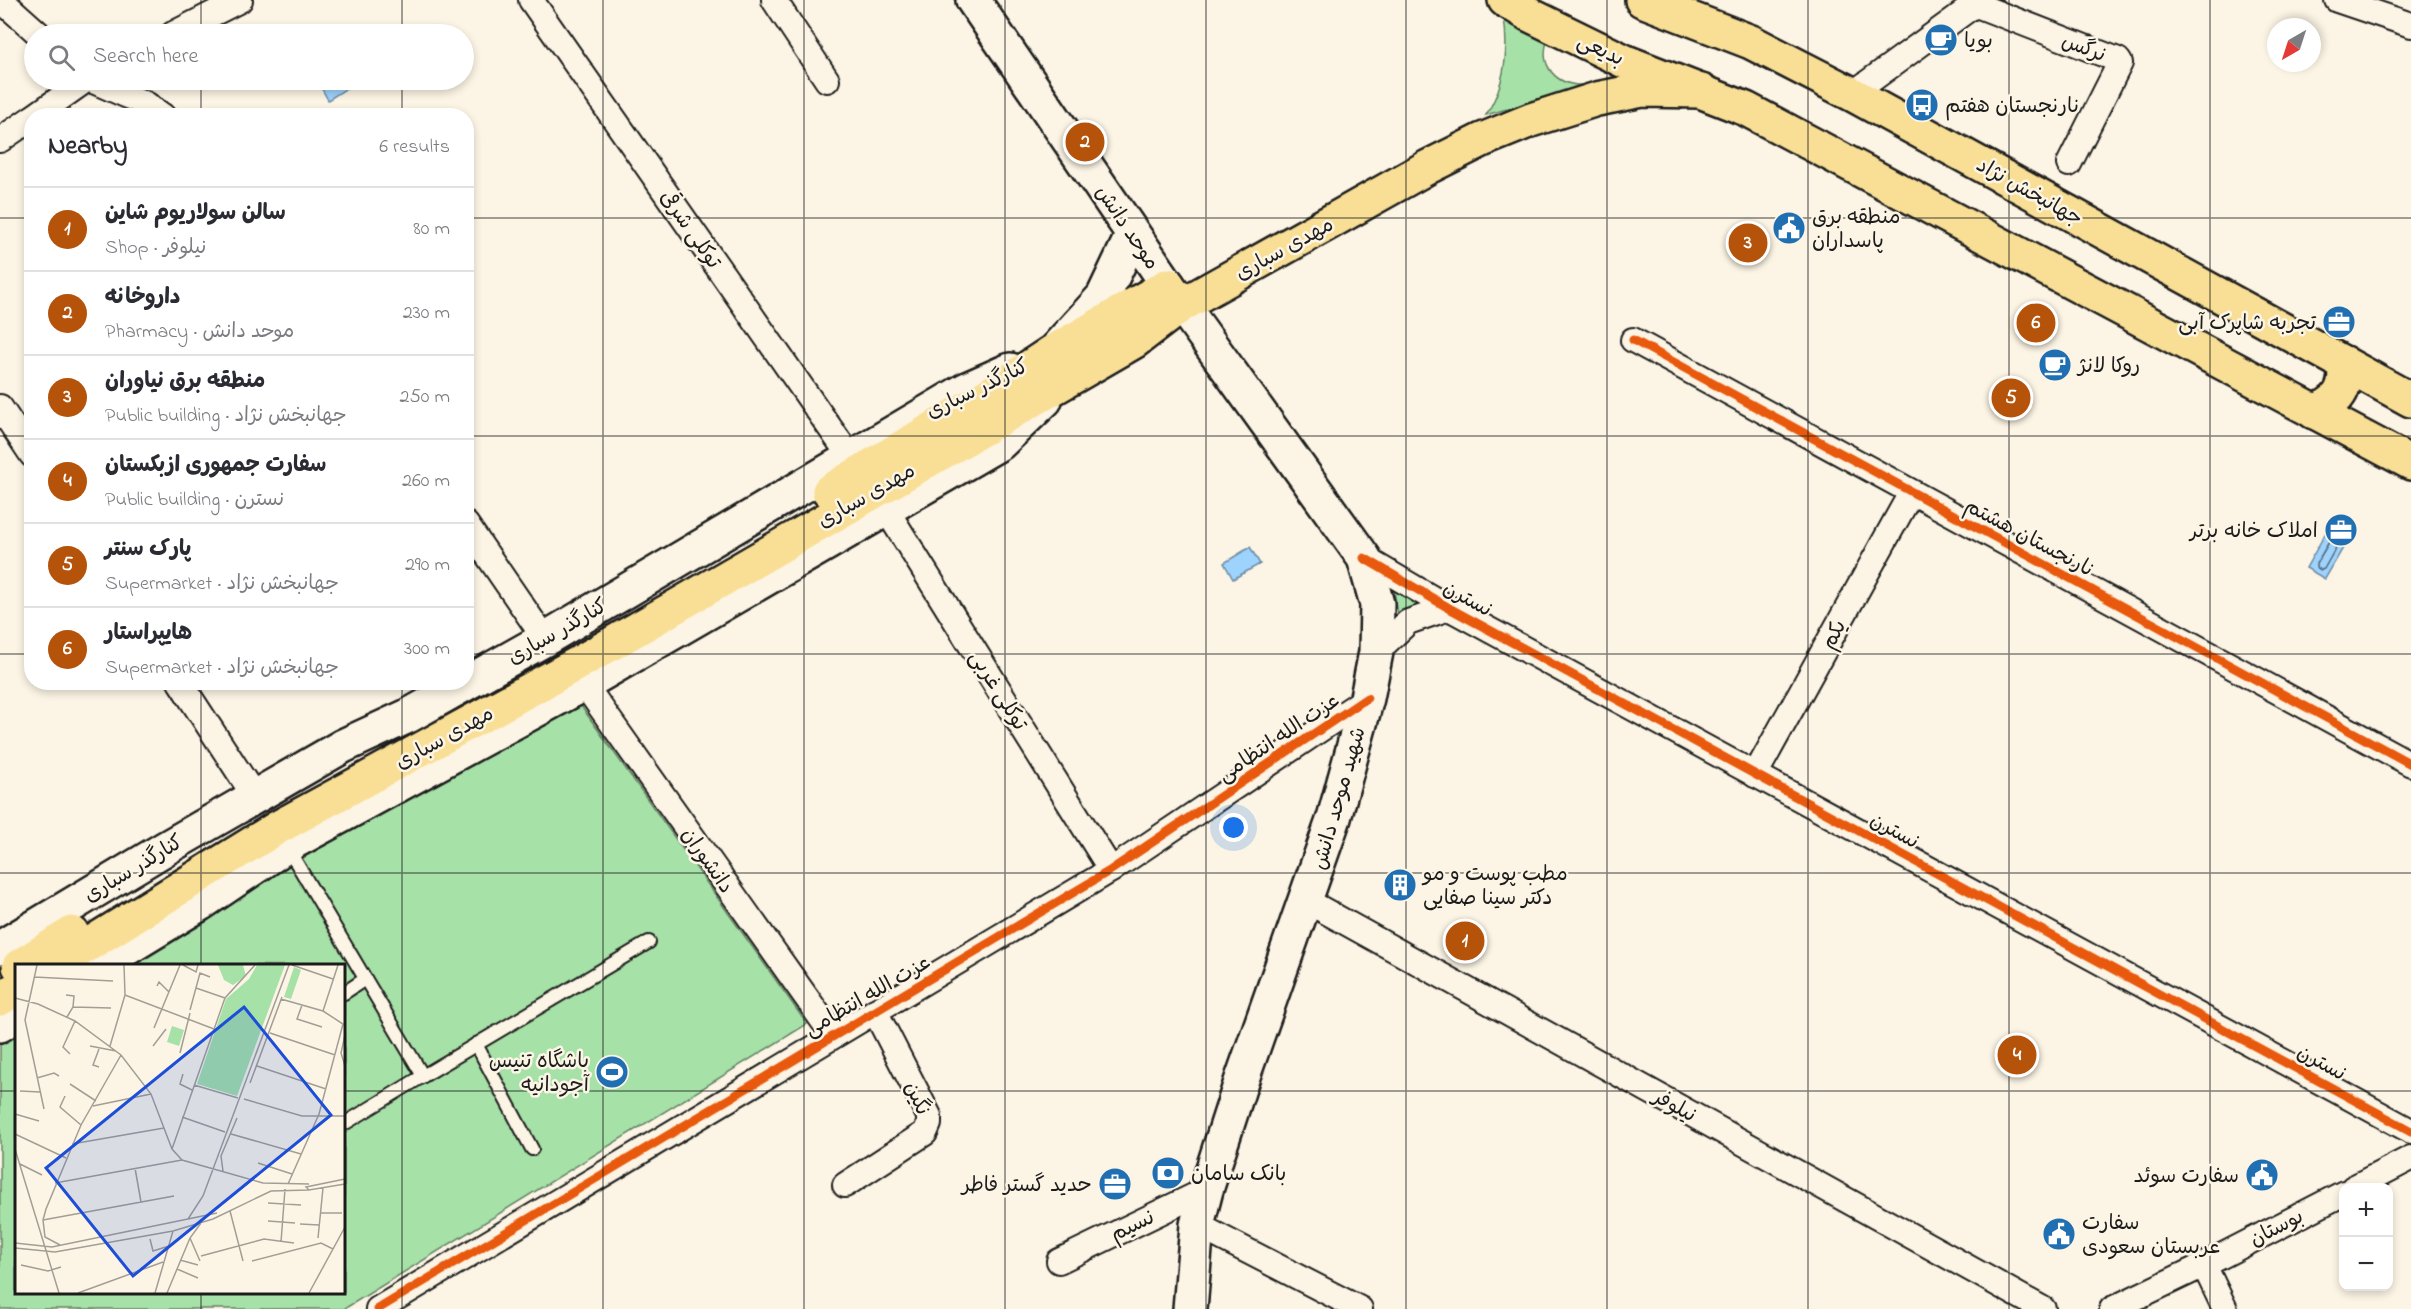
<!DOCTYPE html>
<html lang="en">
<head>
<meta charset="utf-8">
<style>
	:root { --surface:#fff; --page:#f7f7f7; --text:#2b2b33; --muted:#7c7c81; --line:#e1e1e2; --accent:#b45309 }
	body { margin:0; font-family:"Indie Flower","Playpen Sans Arabic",sans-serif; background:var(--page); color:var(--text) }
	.controls { position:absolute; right:18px; bottom:18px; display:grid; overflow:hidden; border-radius:12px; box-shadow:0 3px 9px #0003 }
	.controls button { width:54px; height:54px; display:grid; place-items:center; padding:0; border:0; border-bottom:2px solid var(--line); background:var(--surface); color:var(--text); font:30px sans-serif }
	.compass { position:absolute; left:2267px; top:18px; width:54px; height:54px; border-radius:50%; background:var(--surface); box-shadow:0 3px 9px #0003; rotate:219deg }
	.you { position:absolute; left:1234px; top:828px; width:21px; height:21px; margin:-15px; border:4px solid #fff; border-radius:50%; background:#1a73e8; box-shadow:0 0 0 9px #1a73e833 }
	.badge { display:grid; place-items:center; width:39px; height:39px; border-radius:50%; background:var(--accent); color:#fff; font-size:20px; font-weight:700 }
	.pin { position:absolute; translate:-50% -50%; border:3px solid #fff; box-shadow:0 2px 6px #0006 }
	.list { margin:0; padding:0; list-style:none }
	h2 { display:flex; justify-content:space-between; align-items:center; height:78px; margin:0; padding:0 24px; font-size:26px }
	h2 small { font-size:20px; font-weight:400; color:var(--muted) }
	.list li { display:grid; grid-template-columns:39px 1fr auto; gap:18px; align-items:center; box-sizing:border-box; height:84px; padding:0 24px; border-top:2px solid var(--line) }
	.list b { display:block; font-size:22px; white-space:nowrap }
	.list p { margin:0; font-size:20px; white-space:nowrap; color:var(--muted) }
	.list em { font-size:20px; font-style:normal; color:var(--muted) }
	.icon { flex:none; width:33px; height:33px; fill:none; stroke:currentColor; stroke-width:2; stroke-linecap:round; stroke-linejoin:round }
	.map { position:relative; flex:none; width:2411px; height:1309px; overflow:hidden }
	.search { position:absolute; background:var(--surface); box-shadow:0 3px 9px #0003; left:24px; top:24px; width:450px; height:66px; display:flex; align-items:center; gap:15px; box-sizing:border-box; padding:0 21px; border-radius:33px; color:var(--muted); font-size:22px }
	.panel { position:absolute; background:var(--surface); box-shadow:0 3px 9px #0003; left:24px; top:108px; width:450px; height:582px; border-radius:24px }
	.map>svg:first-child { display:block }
	.green { fill:#a6e1a7; stroke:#617e62; stroke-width:1.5 }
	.water { fill:#9ed3fd; stroke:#6a8aa3; stroke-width:1.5 }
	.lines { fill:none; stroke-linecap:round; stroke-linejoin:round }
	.shore { stroke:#506576; stroke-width:1.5 }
	.lane-casing { stroke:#1c1c1c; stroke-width:16 }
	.street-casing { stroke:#1c1c1c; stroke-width:28 }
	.secondary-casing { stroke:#1c1c1c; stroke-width:38 }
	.primary-casing { stroke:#1c1c1c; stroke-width:38 }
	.lane { stroke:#fcf5e5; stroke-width:12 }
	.street { stroke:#fcf5e5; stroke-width:24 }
	.secondary { stroke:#fcf5e5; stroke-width:33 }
	.primary { stroke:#f9df96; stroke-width:33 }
	.cycleway-casing { stroke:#fcf5e5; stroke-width:13 }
	.cycleway { stroke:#e8590c; stroke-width:9 }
	.grid { fill:none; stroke:#1c1c1c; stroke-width:1.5; stroke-opacity:0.55 }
	.labels { text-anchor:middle; stroke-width:5; stroke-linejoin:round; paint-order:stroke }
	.poi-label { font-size:21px; fill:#1c1c1c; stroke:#fcf5e5; text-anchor:start }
	.street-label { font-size:21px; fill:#1c1c1c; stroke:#fcf5e5 }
	.inset-road { fill:none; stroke:#a29e95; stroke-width:1.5 }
	.view { fill:#1d4ed8; fill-opacity:0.15; stroke:#1d4ed8; stroke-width:3 }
	.inset-edge { fill:none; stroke:#1c1c1c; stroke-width:3 }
</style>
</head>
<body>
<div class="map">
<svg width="2411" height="1309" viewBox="0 0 2411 1309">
	<rect width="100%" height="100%" fill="#fcf5e5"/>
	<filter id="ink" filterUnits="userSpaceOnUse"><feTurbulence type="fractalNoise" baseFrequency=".0167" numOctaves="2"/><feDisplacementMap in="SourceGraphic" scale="12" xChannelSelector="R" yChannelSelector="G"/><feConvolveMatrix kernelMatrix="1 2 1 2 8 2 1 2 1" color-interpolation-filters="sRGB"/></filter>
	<g filter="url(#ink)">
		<g class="green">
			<path d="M 1504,18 L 1548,39 C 1539,62 1552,82 1577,85 C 1585,85 1593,83 1601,82 L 1486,115 C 1505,85 1509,53 1504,18 Z"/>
			<polygon points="1393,586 1433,608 1394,621 1398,614"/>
			<polygon points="579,703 807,1024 344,1309 0,1309 0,1035 16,1025 16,1292 344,1292 344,966 113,965 321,843"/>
		</g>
		<g class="water">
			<polygon points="317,80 353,80 355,83 328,100"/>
			<polygon points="2334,518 2354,529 2325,579 2306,568"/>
			<polygon points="1250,547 1260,564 1233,579 1224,563"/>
		</g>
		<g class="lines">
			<polygon class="shore" points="2338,527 2343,530 2344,533 2324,569 2321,570 2316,567 2316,564"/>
			<defs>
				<g id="lane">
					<polyline points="287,847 423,1076 344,1124"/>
					<polyline points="344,993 365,979"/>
					<polyline points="476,1044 532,1149"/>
					<polyline points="423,1076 649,942"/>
				</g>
				<g id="street">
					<polyline points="1,0 39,34"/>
					<polyline points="531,0 851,458"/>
					<polyline points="774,0 827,80"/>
					<polyline points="2337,0 2411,25"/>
					<polyline points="1974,4 2118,60 2120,63 2069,164"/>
					<polyline points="173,34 240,0"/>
					<polyline points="91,80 146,104 163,116"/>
					<polyline points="1852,94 1981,0"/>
					<polyline points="35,116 86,80"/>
					<polyline points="0,140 32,118"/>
					<polyline points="1633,340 2411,764"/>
					<polyline points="0,407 32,455"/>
					<polyline points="886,509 1111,870"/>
					<polyline points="466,524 545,639"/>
					<polyline points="1364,558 1449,608 2411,1131"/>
					<polyline points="1376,652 1408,622 1449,608"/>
					<polyline points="180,682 255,797"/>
					<polyline points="584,684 833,1035"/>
					<polyline points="1755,775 1911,493"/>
					<polyline points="1307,901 2043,1309"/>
					<polyline points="845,1185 925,1133 929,1124 929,1116 875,1011"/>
					<polyline points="2353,1188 2411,1158"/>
					<polyline points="1197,1225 1360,1309"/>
					<polyline points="1059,1261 1206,1190"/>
					<polyline points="2204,1265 2225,1309"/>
					<polyline points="378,1309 1111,870 1367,698"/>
					<polyline points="2112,1309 2204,1265 2344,1193"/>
				</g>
				<g id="secondary">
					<polyline points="973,0 1168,285"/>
					<polyline points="1182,305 1364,558 1377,604 1376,652 1367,698 1334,818 1242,1079 1206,1190 1197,1225 1190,1309"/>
					<polyline points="1060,344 1103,297 1133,234"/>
					<polyline points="0,948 166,848 343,746 408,716 545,639 967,389 1010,370"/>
					<polyline points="98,966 200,904 286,846 584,684 1000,443 1045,400"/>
					<polyline points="0,1025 16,1015"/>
				</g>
				<g id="primary">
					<polyline points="1505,0 1530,15 1626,62 1746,109 2411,463"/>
					<polyline points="1642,0 1751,42 1852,94 2411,400"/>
					<path d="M 2314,412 C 2338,402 2348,390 2344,363"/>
					<polyline points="829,491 977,402 1052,352 1168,285 1182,305"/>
					<polyline points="19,966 72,933"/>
					<polyline points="54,966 277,828 575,665 1135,341 1182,305 1428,167 1482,140 1531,120 1597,99 1642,90 1701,91"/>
					<polyline points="0,999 16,989"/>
				</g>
			</defs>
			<use href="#lane" class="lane-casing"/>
			<use href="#street" class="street-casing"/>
			<use href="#secondary" class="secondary-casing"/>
			<use href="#primary" class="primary-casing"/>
			<use href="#lane" class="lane"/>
			<use href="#street" class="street"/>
			<use href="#secondary" class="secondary"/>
			<use href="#primary" class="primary"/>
			<defs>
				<g id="cycleway">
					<polyline points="1633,340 2411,764"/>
					<polyline points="1364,558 1449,608 2411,1131"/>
					<polyline points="378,1309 1111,870 1367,698"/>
				</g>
			</defs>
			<use href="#cycleway" class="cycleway-casing"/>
			<use href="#cycleway" class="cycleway"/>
		</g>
	</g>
	<path class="grid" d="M 201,0 L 201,34M 402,0 L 402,34M 603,0 L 603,1309M 804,0 L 804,1309M 1005,0 L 1005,1309M 1206,0 L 1206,1309M 1406,0 L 1406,1309M 1607,0 L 1607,1309M 1808,0 L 1808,1309M 2009,0 L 2009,1309M 2210,0 L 2210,1309M 201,80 L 201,116M 402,80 L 402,116M 0,218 L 32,218M 466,218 L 2411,218M 0,436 L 32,436M 466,436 L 2411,436M 0,654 L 32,654M 466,654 L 2411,654M 201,682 L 201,966M 402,682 L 402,1309M 0,873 L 2411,873M 0,1091 L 16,1091M 344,1091 L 2411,1091M 201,1292 L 201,1309"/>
	<defs>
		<symbol id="cafe-disc" viewBox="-11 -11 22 22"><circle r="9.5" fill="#1f6fb2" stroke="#fcf5e5"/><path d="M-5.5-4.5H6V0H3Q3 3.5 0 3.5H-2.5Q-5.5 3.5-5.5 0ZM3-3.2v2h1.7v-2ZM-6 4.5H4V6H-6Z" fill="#fff"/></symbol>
		<symbol id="bus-disc" viewBox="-11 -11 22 22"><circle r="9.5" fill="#1f6fb2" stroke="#fcf5e5"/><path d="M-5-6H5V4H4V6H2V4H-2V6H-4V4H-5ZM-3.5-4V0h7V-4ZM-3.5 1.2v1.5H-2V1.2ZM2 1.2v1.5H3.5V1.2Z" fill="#fff"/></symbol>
		<symbol id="civic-disc" viewBox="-11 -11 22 22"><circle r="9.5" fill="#1f6fb2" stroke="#fcf5e5"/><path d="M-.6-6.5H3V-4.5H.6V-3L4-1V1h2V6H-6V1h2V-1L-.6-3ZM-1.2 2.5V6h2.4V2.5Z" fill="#fff"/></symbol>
		<symbol id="office-disc" viewBox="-11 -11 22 22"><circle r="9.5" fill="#1f6fb2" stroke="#fcf5e5"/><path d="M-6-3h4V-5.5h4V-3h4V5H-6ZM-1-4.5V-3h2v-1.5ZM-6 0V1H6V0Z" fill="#fff"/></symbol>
		<symbol id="building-disc" viewBox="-11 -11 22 22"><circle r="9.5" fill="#1f6fb2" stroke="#fcf5e5"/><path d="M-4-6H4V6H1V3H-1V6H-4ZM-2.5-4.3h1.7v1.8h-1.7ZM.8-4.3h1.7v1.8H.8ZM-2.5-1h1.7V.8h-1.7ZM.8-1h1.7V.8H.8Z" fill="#fff"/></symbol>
		<symbol id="stadium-disc" viewBox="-11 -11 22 22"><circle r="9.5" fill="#1f6fb2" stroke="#fcf5e5"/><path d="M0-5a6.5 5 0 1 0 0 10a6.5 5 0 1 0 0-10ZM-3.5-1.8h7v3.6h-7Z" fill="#fff"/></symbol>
		<symbol id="bank-disc" viewBox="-11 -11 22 22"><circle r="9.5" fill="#1f6fb2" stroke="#fcf5e5"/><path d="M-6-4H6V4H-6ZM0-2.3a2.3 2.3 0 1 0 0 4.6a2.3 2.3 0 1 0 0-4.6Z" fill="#fff"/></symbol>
	</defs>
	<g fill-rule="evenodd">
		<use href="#cafe-disc" x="1922" y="21" width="38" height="38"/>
		<use href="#bus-disc" x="1903" y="86" width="38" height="38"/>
		<use href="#civic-disc" x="1770" y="209" width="38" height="38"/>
		<use href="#office-disc" x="2320" y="303" width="38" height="38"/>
		<use href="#cafe-disc" x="2036" y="346" width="38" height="38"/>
		<use href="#office-disc" x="2322" y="511" width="38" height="38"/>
		<use href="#building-disc" x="1381" y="866" width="38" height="38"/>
		<use href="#stadium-disc" x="593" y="1053" width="38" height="38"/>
		<use href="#bank-disc" x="1149" y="1154" width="38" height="38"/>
		<use href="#civic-disc" x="2243" y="1156" width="38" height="38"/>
		<use href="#office-disc" x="1096" y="1165" width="38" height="38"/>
		<use href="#civic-disc" x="2040" y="1215" width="38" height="38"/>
	</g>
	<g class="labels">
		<g class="poi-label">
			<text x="1964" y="47">بویا</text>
			<text x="1945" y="112">نارنجستان هفتم</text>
			<text x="1812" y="223">منطقه برق<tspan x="1812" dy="24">پاسداران</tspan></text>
			<text x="2316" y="329" text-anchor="end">تجربه شاپرک آبی</text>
			<text x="2078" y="372">روکا لانژ</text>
			<text x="2318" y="537" text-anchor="end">املاک خانه برتر</text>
			<text x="1423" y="880">مطب پوست و مو<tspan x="1423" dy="24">دکتر سینا صفایی</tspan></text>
			<text x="589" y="1067" text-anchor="end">باشگاه تنیس<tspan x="589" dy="24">آجودانیه</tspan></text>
			<text x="1191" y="1180">بانک سامان</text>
			<text x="2239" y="1182" text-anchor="end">سفارت سوئد</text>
			<text x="1092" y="1191" text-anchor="end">حدید گستر فاطر</text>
			<text x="2082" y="1229">سفارت<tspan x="2082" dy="24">عربستان سعودی</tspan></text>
		</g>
		<g class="street-label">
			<text transform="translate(2084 47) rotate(21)" y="7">نرگس</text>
			<text transform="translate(1601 49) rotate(25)" y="7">بدیعی</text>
			<text transform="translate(2030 191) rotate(29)" y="7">جهانبخش نژاد</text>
			<text transform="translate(1128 227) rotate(56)" y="7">موحد دانش</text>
			<text transform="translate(691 229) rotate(55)" y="7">توکلی شرقی</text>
			<text transform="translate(1284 248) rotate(-29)" y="7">مهدی سباری</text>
			<text transform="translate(977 388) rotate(-26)" y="7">کنارگذر سباری</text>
			<text transform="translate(866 495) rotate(-30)" y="7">مهدی سباری</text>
			<text transform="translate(2030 537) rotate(28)" y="7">نارنجستان هشتم</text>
			<text transform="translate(1468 598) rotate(29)" y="7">نسترن</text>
			<text transform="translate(557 631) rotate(-30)" y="7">کنارگذر سباری</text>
			<text transform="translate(1833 634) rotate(-61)" y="7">یکم</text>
			<text transform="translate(999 690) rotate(58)" y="7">توکلی غربی</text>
			<text transform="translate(444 737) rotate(-29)" y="7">مهدی سباری</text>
			<text transform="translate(1278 737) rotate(-34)" y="7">عزت الله انتظامی</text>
			<text transform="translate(1338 798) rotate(-74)" y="7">شهید موحد دانش</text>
			<text transform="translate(1895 830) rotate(29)" y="7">نسترن</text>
			<text transform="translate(708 860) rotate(55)" y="7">دانشوران</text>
			<text transform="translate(133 868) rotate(-31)" y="7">کنارگذر سباری</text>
			<text transform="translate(867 995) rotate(-30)" y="7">عزت الله انتظامی</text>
			<text transform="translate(2322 1062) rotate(29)" y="7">نسترن</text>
			<text transform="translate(918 1098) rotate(66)" y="7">نگین</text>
			<text transform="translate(1675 1105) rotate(29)" y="7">نیلوفر</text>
			<text transform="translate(1132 1225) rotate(-26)" y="7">نسیم</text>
			<text transform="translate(2276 1227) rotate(-27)" y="7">بوستان</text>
		</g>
	</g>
	<g transform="translate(15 964)">
		<rect width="330" height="330" fill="#fcf5e5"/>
		<path d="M 203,1 L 228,1 L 231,12 L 218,21 L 209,16 ZM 242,1 L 270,1 L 222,132 L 182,120 L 211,35 L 234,15 ZM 279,3 L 286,6 L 276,35 L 269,33 ZM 157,62 L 169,66 L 164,82 L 152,78 Z" fill="#a6e1a7"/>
		<path class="inset-road" d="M 22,1 L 10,56 L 29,145M 168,1 L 181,8 L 183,1M 277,1 L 318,15M 19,13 L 98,17M 142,22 L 144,18 L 154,28M 181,24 L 210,34M 51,31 L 59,32 L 58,43 L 52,53M 110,31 L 199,65M 0,34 L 23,40 L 60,57 L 106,91 L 136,130 L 157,185 L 167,196 L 248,219 L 294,220M 266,35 L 308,47 L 328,60 L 304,150 L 273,220M 287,41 L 282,55 L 307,63M 58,43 L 96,44M 175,46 L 185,9 L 195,13M 308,47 L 323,1M 139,64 L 165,1M 255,69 L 320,91M 330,71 L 326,89 L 330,102M 75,82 L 101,87M 95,82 L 110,31 L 109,1M 138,82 L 151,65M 84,85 L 78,101 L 84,103M 165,89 L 175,49M 55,90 L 48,83 L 60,57M 242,102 L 311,125M 168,110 L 165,120 L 177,126M 22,114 L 39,109 L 44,112M 235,119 L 267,33M 55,120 L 81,137M 179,121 L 223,134M 5,127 L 25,128M 50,132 L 45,143 L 66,161M 229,135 L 287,152 L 330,152M 78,142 L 136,130M 0,150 L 24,157M 167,153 L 210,168M 0,170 L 51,194M 216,170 L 286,190M 57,180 L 149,164M 0,185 L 44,329M 157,185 L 210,34 L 240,1M 243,199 L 277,210M 5,200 L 27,211M 120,204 L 126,238M 208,207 L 206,192 L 222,154M 330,215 L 291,223 L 294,226 L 330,220M 40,219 L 167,196M 253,239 L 286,241M 215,247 L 228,297M 305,249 L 327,249M 173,255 L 188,232 L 274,1M 28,256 L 159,232M 253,257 L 280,259M 285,260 L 304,261M 175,274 L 185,297M 303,274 L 308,224M 135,275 L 138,287 L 154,282M 266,278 L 270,225M 0,279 L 37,283 L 202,249M 45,281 L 30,273 L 28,256 L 31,245 L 66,161 L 106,91M 0,284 L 40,288 L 158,267 L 198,255 L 256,227 L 294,226M 186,292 L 249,275 L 279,279M 165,296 L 183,301M 237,297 L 306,279 L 318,285M 6,301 L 33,307 L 46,303M 162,305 L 183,314M 63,329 L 148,298M 140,329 L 158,267M 152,329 L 175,274 L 186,259M 294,329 L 330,263"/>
		<path class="view" d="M 229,43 L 316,151 L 118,312 L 31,204 Z"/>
		<rect width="330" height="330" class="inset-edge"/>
	</g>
</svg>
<div class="controls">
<button>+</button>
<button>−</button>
</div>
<svg class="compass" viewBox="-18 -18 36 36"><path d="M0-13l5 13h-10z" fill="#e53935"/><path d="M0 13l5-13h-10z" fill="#7c7c81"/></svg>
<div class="you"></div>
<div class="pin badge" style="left:1465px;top:941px">1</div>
<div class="pin badge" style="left:1085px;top:142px">2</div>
<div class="pin badge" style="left:1748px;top:243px">3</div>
<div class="pin badge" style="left:2017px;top:1055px">4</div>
<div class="pin badge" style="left:2011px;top:398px">5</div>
<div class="pin badge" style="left:2036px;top:323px">6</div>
<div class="search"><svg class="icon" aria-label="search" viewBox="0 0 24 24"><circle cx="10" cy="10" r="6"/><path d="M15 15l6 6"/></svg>Search here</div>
<section class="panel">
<h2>Nearby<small>6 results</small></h2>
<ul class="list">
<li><span class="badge">1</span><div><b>سالن سولاریوم شاین</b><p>Shop · نیلوفر</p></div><em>80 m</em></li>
<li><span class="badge">2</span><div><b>داروخانه</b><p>Pharmacy · موحد دانش</p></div><em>230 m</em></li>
<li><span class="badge">3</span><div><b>منطقه برق نیاوران</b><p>Public building · جهانبخش نژاد</p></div><em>250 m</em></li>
<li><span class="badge">4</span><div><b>سفارت جمهوری ازبکستان</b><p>Public building · نسترن</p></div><em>260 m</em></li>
<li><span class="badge">5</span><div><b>پارک سنتر</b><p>Supermarket · جهانبخش نژاد</p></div><em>290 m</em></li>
<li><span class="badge">6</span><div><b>هایپراستار</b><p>Supermarket · جهانبخش نژاد</p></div><em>300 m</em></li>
</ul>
</section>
</div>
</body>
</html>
